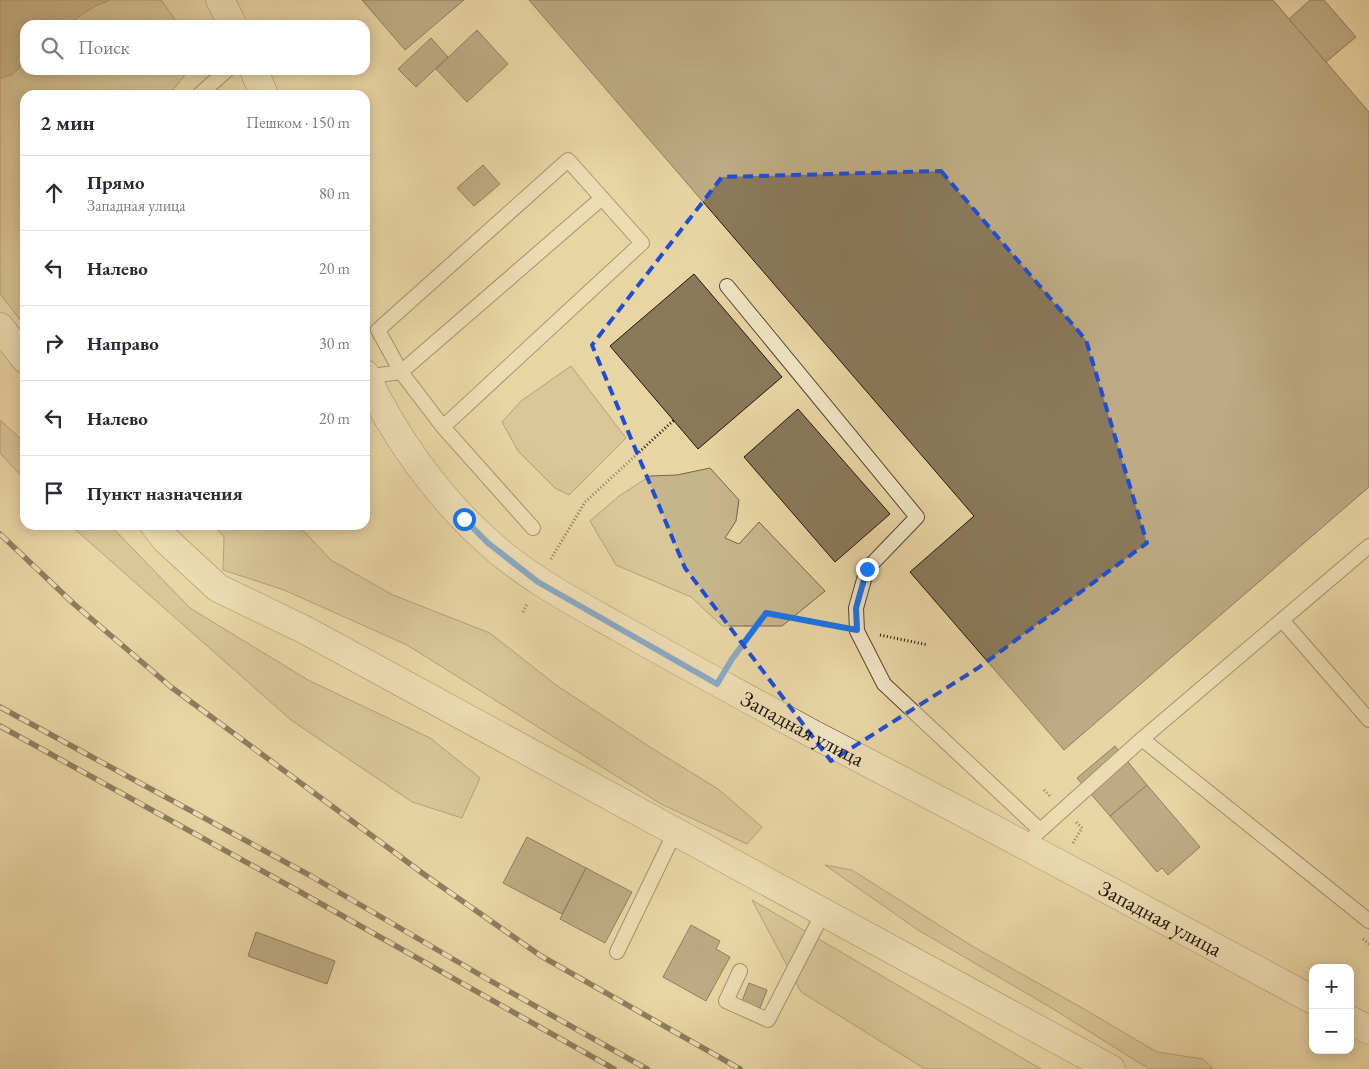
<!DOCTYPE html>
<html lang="ru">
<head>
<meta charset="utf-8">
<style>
	:root { --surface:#fff; --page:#f2f2f3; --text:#2b2b33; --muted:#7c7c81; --line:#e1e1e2 }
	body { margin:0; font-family:"EB Garamond",serif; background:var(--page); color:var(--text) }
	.controls { position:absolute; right:15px; bottom:15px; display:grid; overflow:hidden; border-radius:10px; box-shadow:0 2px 12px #0003 }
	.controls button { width:45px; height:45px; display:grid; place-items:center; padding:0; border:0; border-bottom:1px solid var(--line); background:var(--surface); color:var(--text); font:25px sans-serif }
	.stop { position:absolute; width:15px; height:15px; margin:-11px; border:4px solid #1a73e8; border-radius:50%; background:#fff }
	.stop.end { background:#1a73e8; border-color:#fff; box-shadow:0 1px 5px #0008 }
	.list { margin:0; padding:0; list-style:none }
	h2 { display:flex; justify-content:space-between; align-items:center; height:65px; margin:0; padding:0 20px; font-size:21px }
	h2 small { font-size:16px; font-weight:400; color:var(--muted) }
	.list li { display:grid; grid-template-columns:32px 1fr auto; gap:15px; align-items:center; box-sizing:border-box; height:75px; padding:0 20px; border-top:1px solid var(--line) }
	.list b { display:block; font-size:19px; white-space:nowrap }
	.list p { margin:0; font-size:16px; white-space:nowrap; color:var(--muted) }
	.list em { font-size:16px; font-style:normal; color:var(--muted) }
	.icon { flex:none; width:28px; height:28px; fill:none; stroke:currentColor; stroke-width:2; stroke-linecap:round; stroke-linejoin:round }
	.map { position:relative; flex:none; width:1369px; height:1069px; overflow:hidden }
	.search { position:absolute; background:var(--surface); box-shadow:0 2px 12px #0003; left:20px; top:20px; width:350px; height:55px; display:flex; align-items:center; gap:12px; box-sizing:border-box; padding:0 18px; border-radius:15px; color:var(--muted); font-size:19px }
	.panel { position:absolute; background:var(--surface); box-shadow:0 2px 12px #0003; left:20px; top:90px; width:350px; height:440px; border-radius:15px }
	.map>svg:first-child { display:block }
	.green { fill:#c7b58a; stroke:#75664a }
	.water { fill:#a69470; stroke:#726248 }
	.building { fill:#8a795b; stroke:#23160b }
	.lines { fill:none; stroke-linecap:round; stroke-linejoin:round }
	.service-casing { stroke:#544631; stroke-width:16 }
	.minor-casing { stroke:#544631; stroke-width:29 }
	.path { stroke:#23160b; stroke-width:3; stroke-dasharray:1 2.5; stroke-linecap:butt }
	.service { stroke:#f1e4c4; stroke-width:14 }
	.minor { stroke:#f1e4c4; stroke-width:28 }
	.rail-casing { stroke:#23160b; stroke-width:5.5 }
	.rail { stroke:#f1e4c4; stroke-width:4; stroke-dasharray:11; stroke-linecap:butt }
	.route { stroke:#1a73e8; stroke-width:6 }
	.marked { fill:none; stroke:#1d4ed8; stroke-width:4; stroke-dasharray:10 6; stroke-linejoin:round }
	.labels { text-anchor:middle; stroke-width:4; stroke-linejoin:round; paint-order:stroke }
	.street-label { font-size:22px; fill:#23160b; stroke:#f1e4c4 }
</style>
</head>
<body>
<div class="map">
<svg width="1369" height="1069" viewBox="0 0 1369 1069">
	<rect width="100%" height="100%" fill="#e9d5a4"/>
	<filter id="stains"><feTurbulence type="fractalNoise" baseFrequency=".004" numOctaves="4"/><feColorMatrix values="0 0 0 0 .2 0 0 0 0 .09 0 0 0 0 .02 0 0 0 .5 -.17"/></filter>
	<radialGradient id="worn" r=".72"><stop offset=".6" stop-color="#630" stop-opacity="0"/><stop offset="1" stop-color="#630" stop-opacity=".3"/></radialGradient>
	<g class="green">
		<polygon points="110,0 161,0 179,25 66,25 95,6"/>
		<polygon points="25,61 25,70 189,70 169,95 25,95 25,326 0,294 0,78 12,74"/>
		<polygon points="571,366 626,438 569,495 555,488 518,451 502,422 521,401"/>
		<polygon points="0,420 25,443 25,480 0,453"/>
		<polygon points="710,468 739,500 736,521 725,538 739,544 759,522 825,591 782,626 722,626 691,597 616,565 590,521 619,496 650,476 677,475"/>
		<polygon points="70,525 110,525 190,608 308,680 430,738 480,778 462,818 412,802 291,720"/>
		<polygon points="214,525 298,525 331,560 393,595 490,633 556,685 650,747 718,789 762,827 747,844 661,804 407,645 284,590 223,570 224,537"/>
		<polygon points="825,865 852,870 972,946 1084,1009 1157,1052 1203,1059 1214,1069 1149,1069 1050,1007 918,930"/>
		<polygon points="752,900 1041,1069 925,1069 801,992"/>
	</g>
	<polygon class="water" points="0,0 110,0 95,6 66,25 25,25 25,61 12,75 0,78"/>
	<g class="building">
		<polygon points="362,0 464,0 405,50"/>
		<polygon points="529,0 1273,0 1369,112 1369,487 1064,750 910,572 974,516"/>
		<polygon points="1310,0 1324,0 1356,37 1326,62 1289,19"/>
		<polygon points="477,30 508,64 467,102 436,69"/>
		<polygon points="431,38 448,57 416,87 398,69"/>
		<polygon points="483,165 500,184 474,206 457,188"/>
		<polygon points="694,274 782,377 698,449 610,346"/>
		<polygon points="798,409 890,514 835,562 744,457"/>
		<polygon points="1115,746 1147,785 1110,816 1077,778"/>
		<polygon points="1147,785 1200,847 1168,875 1162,868 1157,872 1110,816"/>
		<polygon points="527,837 586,868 562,914 503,883"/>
		<polygon points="586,868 632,892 605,943 560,919"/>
		<polygon points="691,925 720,941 716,949 730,957 706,1001 663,977"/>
		<polygon points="256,932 335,961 327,984 248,956"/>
		<polygon points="749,983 767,990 760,1008 742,1001"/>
	</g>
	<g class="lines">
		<defs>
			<g id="service">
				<polyline points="199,95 227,70"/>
				<polyline points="727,286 917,517 867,569 856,608 857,631 884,684 1040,830"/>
				<polyline points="365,377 401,372 602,198"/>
				<polyline points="443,427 642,243 568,160 378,330 401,372 443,427 533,528"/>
				<polyline points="1282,620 1369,720"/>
				<polyline points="1142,739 1369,921"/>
				<polyline points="1035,835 1142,739 1369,546"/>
				<polyline points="617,952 675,832"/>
				<polyline points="740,971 726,1001 768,1020 823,913"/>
			</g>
			<g id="minor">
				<polyline points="220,0 233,25"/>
				<polyline points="254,70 264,95"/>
				<polyline points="0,327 25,359"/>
				<path id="s1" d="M 365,374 C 394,436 436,495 487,541 C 526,577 572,601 618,627 C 682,663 746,698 811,733 C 979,820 1146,910 1313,1000"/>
				<polyline points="154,525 166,540 218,588 305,630 1111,1069"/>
				<polyline points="1350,1020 1369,1030"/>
			</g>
		</defs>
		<use href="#service" class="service-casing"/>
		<use href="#minor" class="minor-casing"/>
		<g class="path">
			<polyline points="551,559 585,502 674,420"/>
			<polyline points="523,612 527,604"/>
			<polyline points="880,635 928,645"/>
			<polyline points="731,660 766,613 839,627"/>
			<polyline points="1044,790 1050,796"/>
			<polyline points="1073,843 1082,828 1076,822"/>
			<polyline points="1363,939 1369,944"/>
		</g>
		<use href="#service" class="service"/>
		<use href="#minor" class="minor"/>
		<defs>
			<g id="rail">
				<polyline points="0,534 74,604 171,687 425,875 541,956 740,1069"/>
				<polyline points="0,707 311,876 482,976 647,1069"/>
				<polyline points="0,726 302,893 614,1069"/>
			</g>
		</defs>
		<use href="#rail" class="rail-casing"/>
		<use href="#rail" class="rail"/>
	</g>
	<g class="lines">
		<polyline class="route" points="464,519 488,543 538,582 717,684 732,659 766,613 857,630 856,608 867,569"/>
	</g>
	<path d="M0 0H1369V1069H0ZM 941,171 L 1086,340 L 1147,543 L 978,668 L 831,761 L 685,568 L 592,345 L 722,177 Z" fill="#e9d5a4" fill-opacity=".55" fill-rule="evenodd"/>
	<path class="marked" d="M 941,171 L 1086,340 L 1147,543 L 978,668 L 831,761 L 685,568 L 592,345 L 722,177 Z"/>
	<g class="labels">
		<g class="street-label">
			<text dy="8" stroke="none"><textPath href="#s1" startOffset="576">Западная улица</textPath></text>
			<text dy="8" stroke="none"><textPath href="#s1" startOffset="981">Западная улица</textPath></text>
		</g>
	</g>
	<rect width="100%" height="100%" filter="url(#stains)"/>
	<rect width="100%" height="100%" fill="url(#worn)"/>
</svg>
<div class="controls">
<button>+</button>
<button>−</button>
</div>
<div class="stop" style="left:464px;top:519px"></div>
<div class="stop end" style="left:867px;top:569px"></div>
<div class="search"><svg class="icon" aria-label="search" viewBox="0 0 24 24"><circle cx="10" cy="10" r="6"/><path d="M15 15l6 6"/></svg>Поиск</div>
<section class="panel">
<h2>2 мин<small>Пешком · 150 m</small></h2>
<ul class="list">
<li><svg class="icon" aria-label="ahead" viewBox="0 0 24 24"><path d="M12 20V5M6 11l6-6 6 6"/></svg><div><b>Прямо</b><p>Западная улица</p></div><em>80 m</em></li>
<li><svg class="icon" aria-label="left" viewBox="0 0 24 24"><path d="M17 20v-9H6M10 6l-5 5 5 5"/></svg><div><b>Налево</b></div><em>20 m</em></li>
<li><svg class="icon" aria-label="right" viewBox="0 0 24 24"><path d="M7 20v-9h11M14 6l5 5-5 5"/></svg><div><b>Направо</b></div><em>30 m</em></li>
<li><svg class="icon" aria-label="left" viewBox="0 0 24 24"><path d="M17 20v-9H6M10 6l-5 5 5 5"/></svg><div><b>Налево</b></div><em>20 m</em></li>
<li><svg class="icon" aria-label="arrive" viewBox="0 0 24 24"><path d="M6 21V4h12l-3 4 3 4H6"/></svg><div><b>Пункт назначения</b></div></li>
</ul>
</section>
</div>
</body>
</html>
